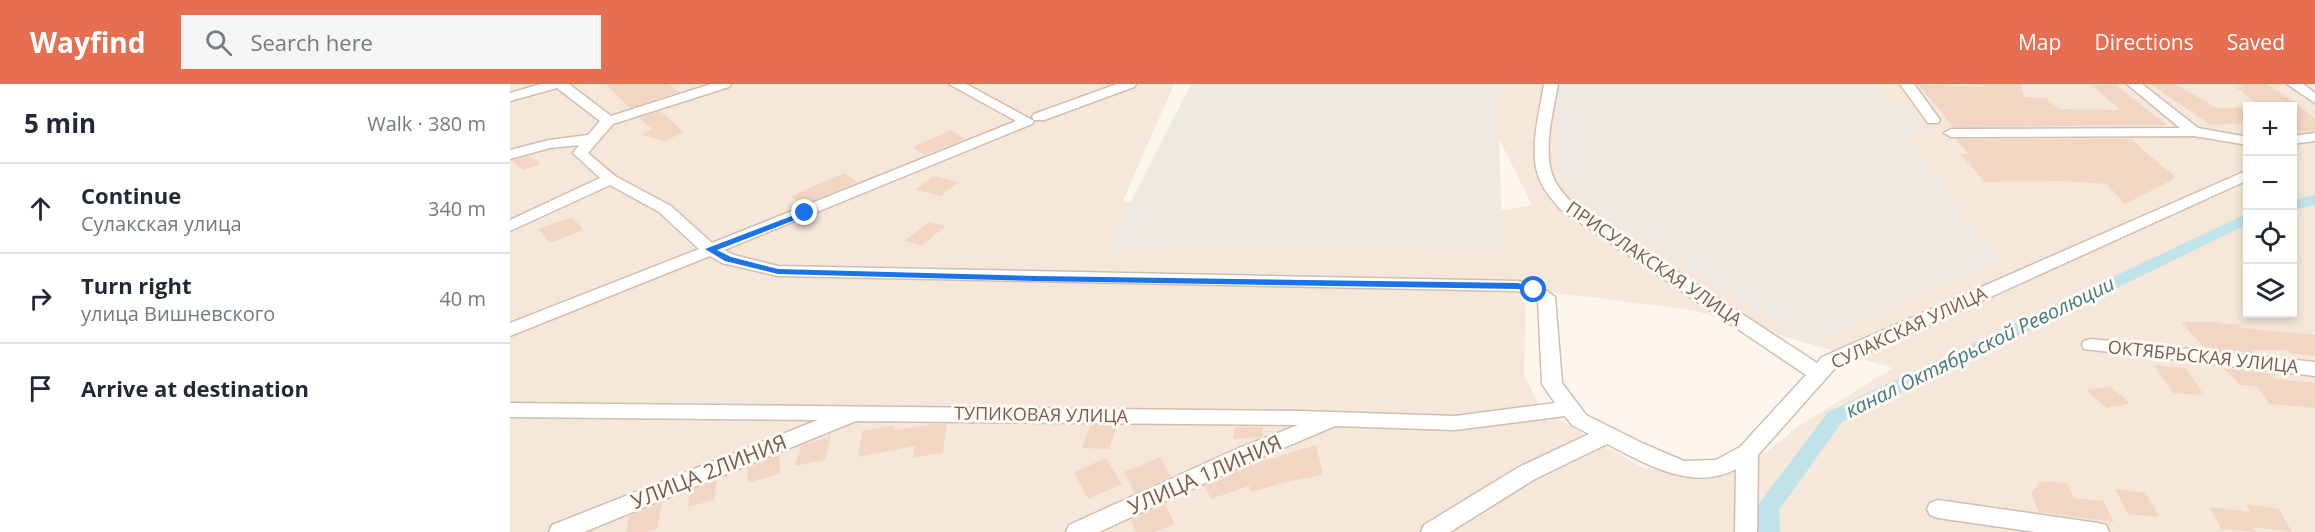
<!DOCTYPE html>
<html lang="en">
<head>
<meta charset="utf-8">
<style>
	:root { --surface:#fff; --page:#f6f6f7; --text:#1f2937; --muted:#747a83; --line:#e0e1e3; --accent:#e76f51 }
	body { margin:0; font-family:"Open Sans",sans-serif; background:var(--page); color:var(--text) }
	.controls { position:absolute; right:18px; top:18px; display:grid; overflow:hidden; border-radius:0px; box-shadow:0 3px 9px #0003 }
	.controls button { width:54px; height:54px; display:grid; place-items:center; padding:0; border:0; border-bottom:2px solid var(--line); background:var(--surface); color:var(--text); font:30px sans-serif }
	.stop { position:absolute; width:18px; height:18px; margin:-14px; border:4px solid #1a73e8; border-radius:50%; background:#fff }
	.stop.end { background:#1a73e8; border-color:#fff; box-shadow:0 2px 6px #0008 }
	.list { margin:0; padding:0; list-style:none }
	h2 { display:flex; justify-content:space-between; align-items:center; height:78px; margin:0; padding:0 24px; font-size:26px }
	h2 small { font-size:20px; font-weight:400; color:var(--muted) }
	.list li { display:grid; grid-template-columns:39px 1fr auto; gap:18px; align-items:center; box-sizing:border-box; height:90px; padding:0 24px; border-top:2px solid var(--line) }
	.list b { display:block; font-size:22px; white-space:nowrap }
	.list p { margin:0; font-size:20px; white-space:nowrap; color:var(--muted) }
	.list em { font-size:20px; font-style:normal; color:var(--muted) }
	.icon { flex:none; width:33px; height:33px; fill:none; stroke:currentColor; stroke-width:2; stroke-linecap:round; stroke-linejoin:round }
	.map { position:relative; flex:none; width:1805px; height:448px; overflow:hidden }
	header { display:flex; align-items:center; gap:36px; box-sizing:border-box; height:84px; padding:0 30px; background:var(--accent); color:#fff }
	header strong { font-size:28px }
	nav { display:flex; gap:33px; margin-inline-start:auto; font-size:21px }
	.search { width:420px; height:54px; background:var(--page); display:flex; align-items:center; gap:15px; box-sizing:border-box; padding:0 21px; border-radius:0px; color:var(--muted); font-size:22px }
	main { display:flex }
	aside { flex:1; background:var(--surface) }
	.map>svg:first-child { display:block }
	.residential { fill:#f5e8da; fill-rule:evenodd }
	.industrial { fill:#efe9e4 }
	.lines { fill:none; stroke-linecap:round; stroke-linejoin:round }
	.canal { fill:#bfe3e8; fill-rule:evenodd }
	.building { fill:#f3d5c3 }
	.street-casing { stroke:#d1beb0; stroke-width:3 }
	.street { fill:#fff; fill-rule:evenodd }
	.route { fill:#1a73e8 }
	.labels { text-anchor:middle; stroke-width:6; stroke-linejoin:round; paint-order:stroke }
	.street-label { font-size:18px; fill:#7a5c4d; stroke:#fffaf3 }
	.water-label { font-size:20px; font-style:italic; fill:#437c86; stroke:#fffaf3 }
	.near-street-label { font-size:21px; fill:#7a5c4d; stroke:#fffaf3 }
</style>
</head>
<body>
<header>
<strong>Wayfind</strong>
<div class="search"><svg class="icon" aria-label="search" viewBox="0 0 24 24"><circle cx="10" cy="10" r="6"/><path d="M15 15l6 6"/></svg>Search here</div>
<nav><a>Map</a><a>Directions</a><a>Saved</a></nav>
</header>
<main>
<aside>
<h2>5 min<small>Walk · 380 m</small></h2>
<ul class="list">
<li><svg class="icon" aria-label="ahead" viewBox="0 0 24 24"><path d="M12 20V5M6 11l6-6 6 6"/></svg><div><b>Continue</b><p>Сулакская улица</p></div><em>340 m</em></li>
<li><svg class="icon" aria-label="right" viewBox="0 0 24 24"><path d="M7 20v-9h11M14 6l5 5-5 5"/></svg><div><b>Turn right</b><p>улица Вишневского</p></div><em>40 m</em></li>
<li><svg class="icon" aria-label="arrive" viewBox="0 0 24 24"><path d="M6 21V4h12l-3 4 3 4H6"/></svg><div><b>Arrive at destination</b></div></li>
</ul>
</aside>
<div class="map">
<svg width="1805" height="448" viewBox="0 0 1805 448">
	<rect width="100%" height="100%" fill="#fdf6ec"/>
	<path class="residential" d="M 0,0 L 664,0 L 613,117 L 833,155 L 1022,121 L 962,0 L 1805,0 L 1805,448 L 0,448 ZM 1738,22 L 1782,22 L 1782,230 L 1738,230 ZM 997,203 L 1182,226 L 1383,284 L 1289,342 L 1254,370 L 1225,370 L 1200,388 L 1133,384 L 1031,325 L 1014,291 L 1016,226 L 1011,208 Z"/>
	<g class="industrial">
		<polygon points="681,0 987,0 993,165 598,162"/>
		<polygon points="1049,0 1363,0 1380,22 1400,23 1416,47 1395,50 1454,136 1491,174 1298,259 1108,140 1061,108 1049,81"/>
	</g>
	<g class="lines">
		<g class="canal">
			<polygon points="1805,111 1805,121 1782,126 1782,116"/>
			<polygon points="1738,129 1738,140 1332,338 1269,426 1270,448 1248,448 1247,424 1250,418 1318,328"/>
		</g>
	</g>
	<g class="building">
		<polygon points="96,0 159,0 169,8 120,24"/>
		<polygon points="1408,0 1475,3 1472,0 1511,0 1514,13 1536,14 1549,25 1611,26 1581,1 1606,1 1657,41 1443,43"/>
		<polygon points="1640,0 1665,0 1707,24 1737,23 1737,39 1701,41"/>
		<polygon points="1727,0 1756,0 1766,5 1805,34 1805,47 1782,47 1782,20 1746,19 1727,4 1733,4"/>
		<polygon points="150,27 174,48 155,57 132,51 142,45 130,34"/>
		<polygon points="441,46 455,55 414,71 403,63"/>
		<polygon points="1446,55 1621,55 1666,94 1615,120 1597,100 1551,97 1475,98 1450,70 1458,70"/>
		<polygon points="20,72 31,80 13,86 1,77"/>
		<polygon points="334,89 347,98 292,121 281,112"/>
		<polygon points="423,92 449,98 431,112 405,106"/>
		<polygon points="62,133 74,146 40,159 28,145"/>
		<polygon points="419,138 436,142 412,161 394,157"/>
		<polygon points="1671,238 1711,238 1713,240 1728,240 1732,244 1805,251 1805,272 1779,269 1776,266 1742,266 1745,270 1696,265"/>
		<polygon points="1644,281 1676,284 1694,311 1663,309"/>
		<polygon points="1714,284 1760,289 1764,295 1805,299 1805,324 1760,320 1746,302 1730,301"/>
		<polygon points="1600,302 1620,320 1597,324 1576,306"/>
		<polygon points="422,340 437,340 433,369 403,374 405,362 348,373 352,347 385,341 384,346"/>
		<polygon points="580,341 607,342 599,365 572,364"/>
		<polygon points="725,343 753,343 752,353 723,355"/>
		<polygon points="321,352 315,376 285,382 291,362"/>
		<polygon points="806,361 813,391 772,399 742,408 739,402 701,415 695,402 737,382"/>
		<polygon points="269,371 270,389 238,399 237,384"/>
		<polygon points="650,373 661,392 625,409 614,388"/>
		<polygon points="596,374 612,400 578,415 564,388"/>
		<polygon points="207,396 204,416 178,423 180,407"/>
		<polygon points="1532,397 1557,399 1564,414 1593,417 1604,438 1529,428 1521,409"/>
		<polygon points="1605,405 1636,409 1649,433 1618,430"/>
		<polygon points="152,419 147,445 137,448 116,448 119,432"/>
		<polygon points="655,420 665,440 644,448 626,448 621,436"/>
		<polygon points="1736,420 1769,425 1782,448 1743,443 1746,448 1711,445 1700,423 1740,428"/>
	</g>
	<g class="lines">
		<defs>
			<g id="street">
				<path d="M 31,0 L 59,0 L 101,32 L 201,0 L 221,0 L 219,3 L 103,40 L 78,69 L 105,92 L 161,122 L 202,159 L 506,37 L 439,0 L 456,0 L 524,37 L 522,40 L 214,166 L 224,171 L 268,182 L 1008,197 L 1030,202 L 1045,213 L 1052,299 L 1076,331 L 1132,359 L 1174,377 L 1206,376 L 1230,363 L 1296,291 L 1050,125 C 1043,116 1033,106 1029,94 C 1018,66 1030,28 1034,0 L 1048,0 C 1043,29 1032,68 1044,95 C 1048,104 1055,111 1062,119 L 1307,279 L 1312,273 L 1738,86 L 1738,96 L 1326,283 L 1248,371 L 1247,448 L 1225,448 L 1226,385 C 1183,408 1136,380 1097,360 L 1025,395 L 940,448 L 911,448 L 914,441 L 1009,383 L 1079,350 L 1062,341 L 1055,332 L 945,346 L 825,342 L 745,376 L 589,448 L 556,448 L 559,441 L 729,364 L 788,341 L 346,337 L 74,448 L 39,448 L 42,441 L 308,336 L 0,333 L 0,319 L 790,327 L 945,332 L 1045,319 L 1032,300 L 1028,216 L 1008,207 L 268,192 L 212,179 L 200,172 L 0,252 L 0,239 L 189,165 L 149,128 L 100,101 L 0,147 L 0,136 L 90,94 L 63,69 L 69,61 L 40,64 L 0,75 L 0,66 L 39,56 L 78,51 L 90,37 L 47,4 L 0,17 L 0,9 Z"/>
				<polygon points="607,0 626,0 624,3 534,36 524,36 522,33 524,30"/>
				<polygon points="1390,0 1404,0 1430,36 1428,39 1418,39"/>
				<polygon points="1617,0 1632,0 1688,44 1738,53 1738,61 1684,52 1441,53 1434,49 1441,45 1670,44"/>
				<polygon points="1777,0 1793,0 1805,9 1805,19"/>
				<polygon points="1805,49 1805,57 1782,60 1782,52"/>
				<polygon points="1581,255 1805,278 1805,292 1574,265 1572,261 1574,257"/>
				<polygon points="1428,416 1588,439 1596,441 1599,448 1525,448 1428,434 1420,431 1417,425 1420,419"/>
			</g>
		</defs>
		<use href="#street" class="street-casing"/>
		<use href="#street" class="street"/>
	</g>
	<polygon class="route" points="295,127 299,129 298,131 207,166 221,173 268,185 526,192 1008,199 1029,206 1024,209 1008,205 526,197 268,190 215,177 195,165"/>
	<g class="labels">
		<g class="street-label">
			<text transform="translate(1144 180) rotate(34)" y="6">ПРИСУЛАКСКАЯ УЛИЦА</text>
			<text transform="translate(1399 244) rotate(-25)" y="6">СУЛАКСКАЯ УЛИЦА</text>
			<text transform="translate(1693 273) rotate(6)" y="6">ОКТЯБРЬСКАЯ УЛИЦА</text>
			<text transform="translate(531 331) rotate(1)" y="6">ТУПИКОВАЯ УЛИЦА</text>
		</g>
		<g class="water-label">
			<text transform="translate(1470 263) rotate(-26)" y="7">канал Октябрьской Революции</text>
		</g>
		<g class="near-street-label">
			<text transform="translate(199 388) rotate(-22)" y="7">УЛИЦА 2ЛИНИЯ</text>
			<text transform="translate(695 391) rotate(-24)" y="7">УЛИЦА 1ЛИНИЯ</text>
		</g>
	</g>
</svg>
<div class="controls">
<button>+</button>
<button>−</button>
<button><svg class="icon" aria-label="locate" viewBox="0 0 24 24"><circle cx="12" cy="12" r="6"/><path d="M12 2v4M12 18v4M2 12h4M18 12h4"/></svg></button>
<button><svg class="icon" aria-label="layers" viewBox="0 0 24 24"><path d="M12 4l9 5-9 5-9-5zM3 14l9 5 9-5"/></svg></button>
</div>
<div class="stop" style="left:1024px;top:206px"></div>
<div class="stop end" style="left:295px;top:129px"></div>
</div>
</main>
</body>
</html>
